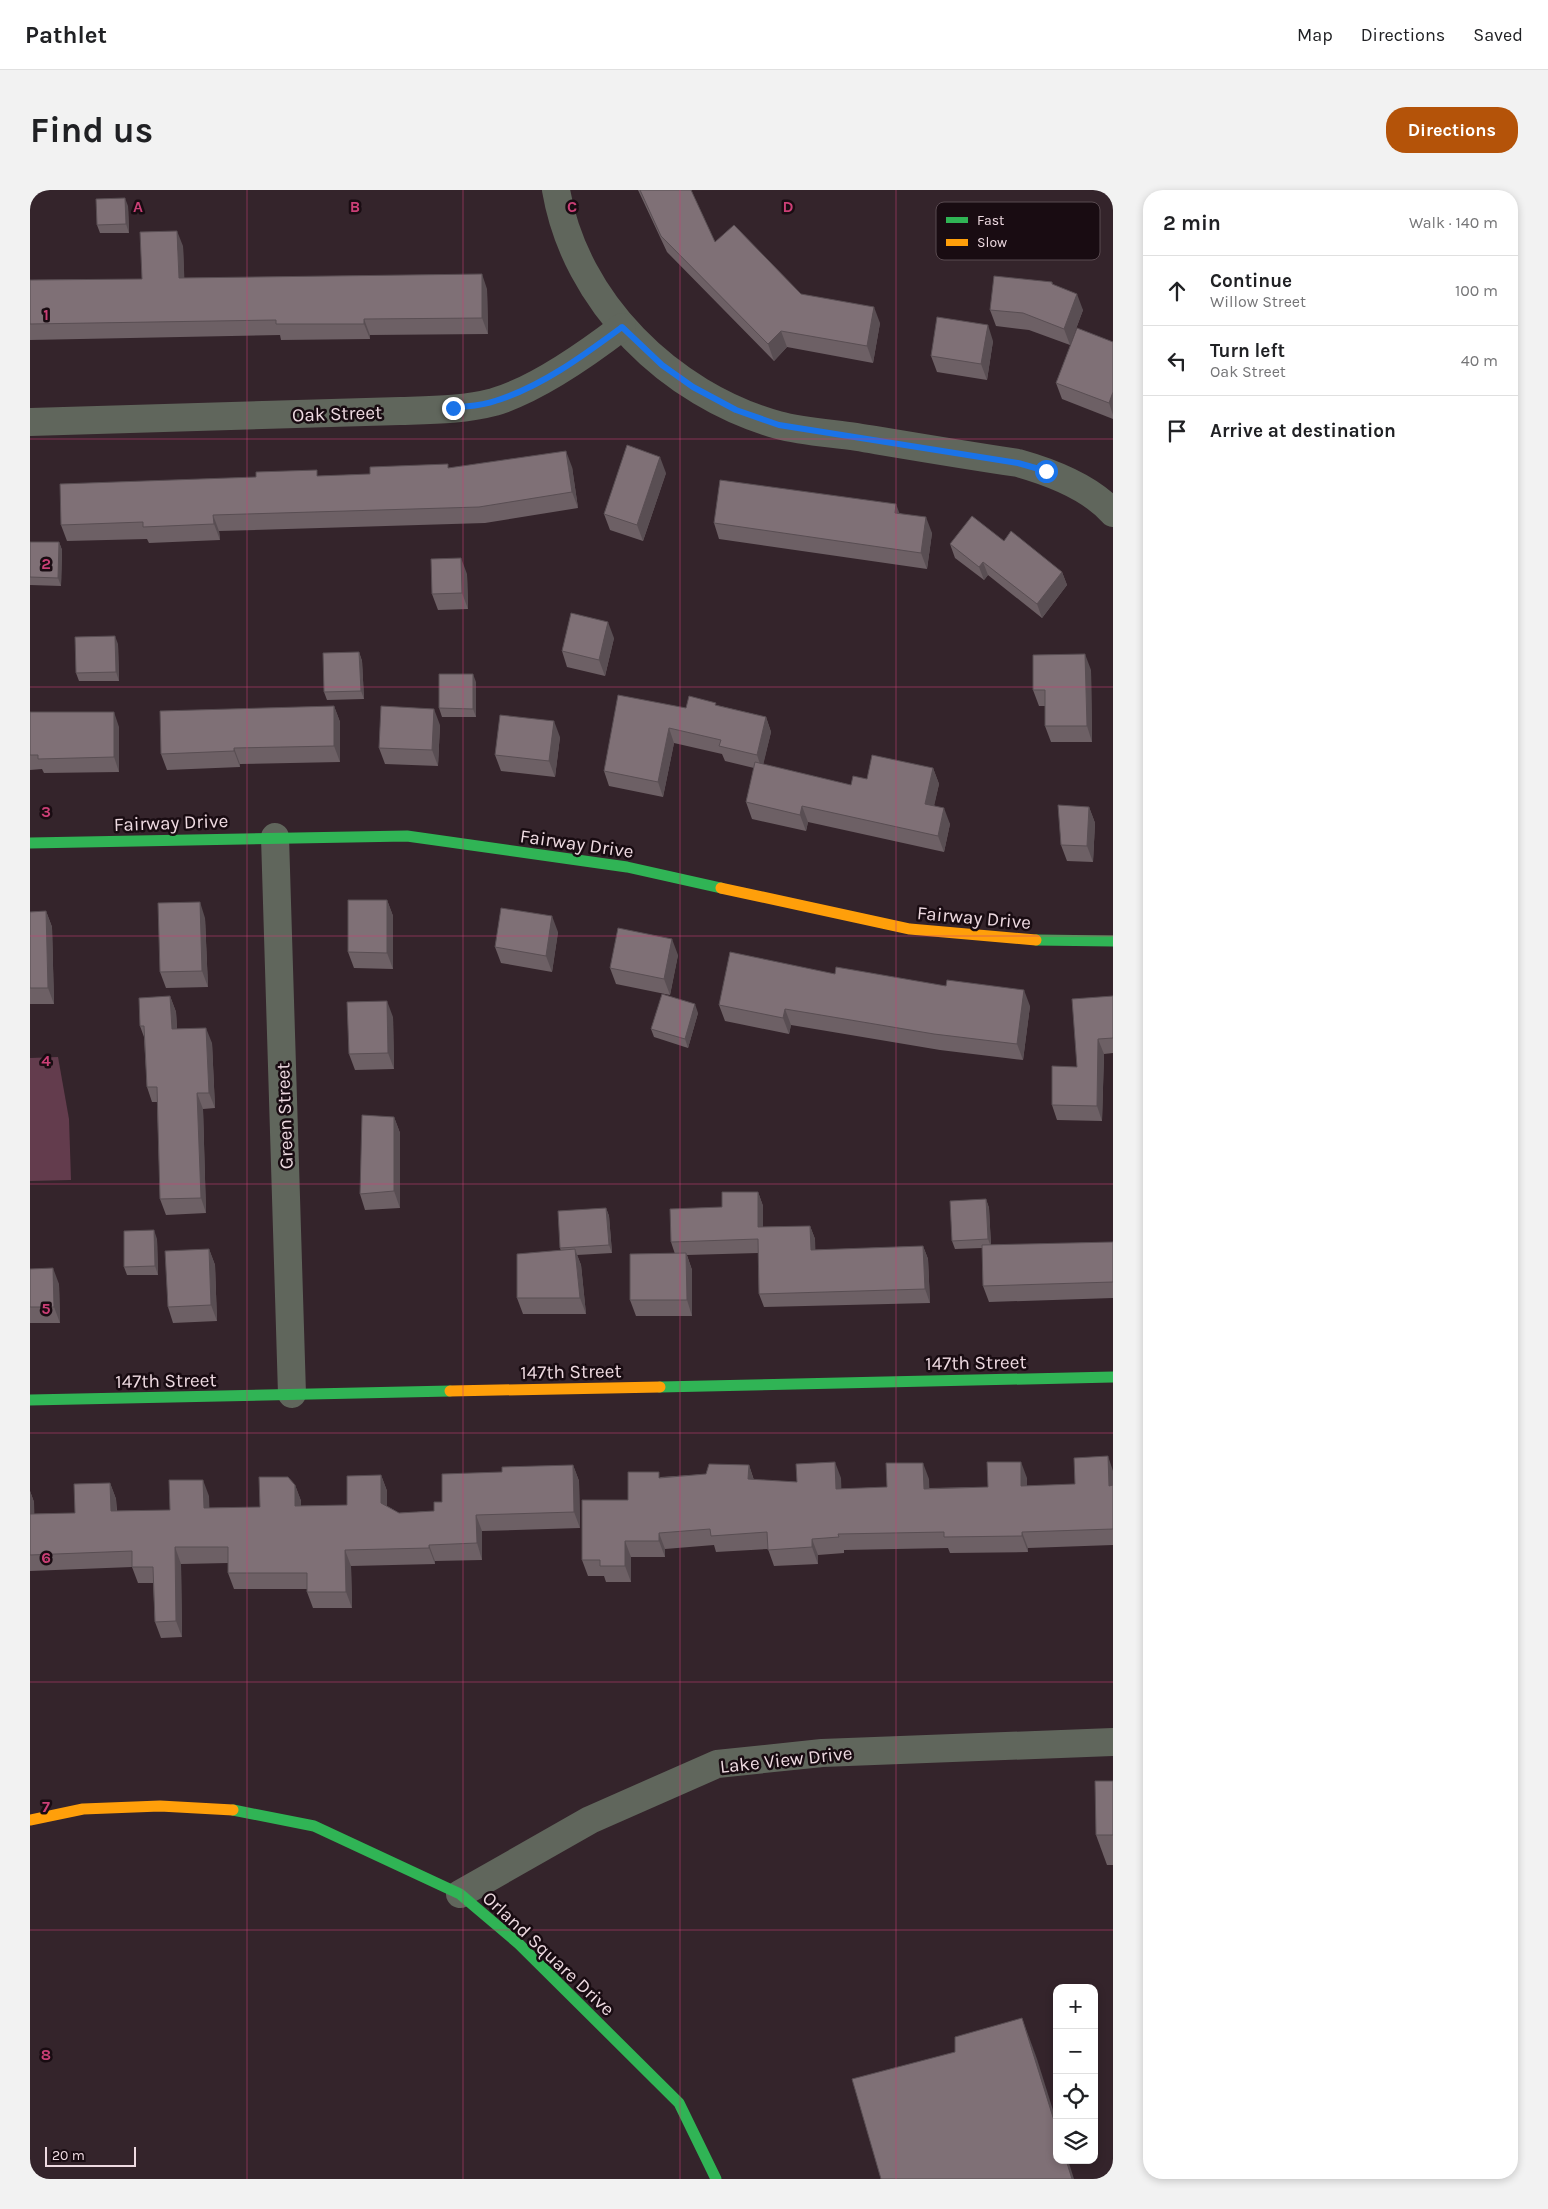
<!DOCTYPE html>
<html lang="en">
<head>
<meta charset="utf-8">
<style>
	:root { --surface:#fff; --page:#f2f2f2; --text:#202124; --muted:#757577; --line:#e0e0e0; --accent:#b45309 }
	body { margin:0; font-family:Karla,sans-serif; background:var(--page); color:var(--text) }
	.controls { position:absolute; right:15px; bottom:15px; display:grid; overflow:hidden; border-radius:10px; box-shadow:0 2px 8px #0003 }
	.controls button { width:45px; height:45px; display:grid; place-items:center; padding:0; border:0; border-bottom:1px solid var(--line); background:var(--surface); color:var(--text); font:25px sans-serif }
	.scale { position:absolute; left:15px; bottom:12px; width:91px; box-sizing:border-box; padding-left:5px; border:2px solid #eedae1; border-top:0; font-size:14px; line-height:18px; white-space:nowrap; color:#eedae1; -webkit-text-stroke:4px #190c12; paint-order:stroke }
	.stop { position:absolute; width:15px; height:15px; margin:-11px; border:4px solid #1a73e8; border-radius:50%; background:#fff }
	.stop.end { background:#1a73e8; border-color:#fff; box-shadow:0 1px 5px #0008 }
	.list { margin:0; padding:0; list-style:none }
	h2 { display:flex; justify-content:space-between; align-items:center; height:65px; margin:0; padding:0 20px; font-size:21px }
	h2 small { font-size:16px; font-weight:400; color:var(--muted) }
	.list li { display:grid; grid-template-columns:32px 1fr auto; gap:15px; align-items:center; box-sizing:border-box; height:70px; padding:0 20px; border-top:1px solid var(--line) }
	.list b { display:block; font-size:19px; white-space:nowrap }
	.list p { margin:0; font-size:16px; white-space:nowrap; color:var(--muted) }
	.list em { font-size:16px; font-style:normal; color:var(--muted) }
	.icon { flex:none; width:28px; height:28px; fill:none; stroke:currentColor; stroke-width:2; stroke-linecap:round; stroke-linejoin:round }
	.map { position:relative; flex:none; width:1083px; height:1989px; overflow:hidden; border-radius:20px }
	header { display:flex; align-items:center; gap:30px; box-sizing:border-box; height:70px; padding:0 25px; background:var(--surface); border-bottom:1px solid var(--line) }
	header strong { font-size:24px }
	nav { display:flex; gap:28px; margin-inline-start:auto; font-size:18px }
	.intro { display:flex; align-items:center; justify-content:space-between; box-sizing:border-box; height:120px; padding:0 30px }
	h1 { margin:0; font-size:35px }
	.button { padding:12px 22px; border-radius:20px; background:var(--accent); color:#fff; font-size:18px; font-weight:700 }
	main { display:flex; gap:30px; padding:0 30px }
	aside { flex:1; background:var(--surface); border-radius:20px; box-shadow:0 2px 8px #0003 }
	.map>svg:first-child { display:block }
	.green { fill:#633c4d }
	.lines { fill:none; stroke-linecap:round; stroke-linejoin:round }
	.street { stroke:#60665c; stroke-width:28 }
	.fast { stroke:#30b455; stroke-width:11 }
	.slow { stroke:#ff9f0a; stroke-width:11 }
	.wall { fill:#6d6065 }
	.shaded-wall { fill:#594e53 }
	.building { fill:#7f7076; stroke:#594e53 }
	.route { stroke:#1a73e8; stroke-width:6 }
	.grid { fill:none; stroke:#cb3f76; stroke-width:1; stroke-opacity:0.55 }
	.labels { text-anchor:middle; stroke-width:5; stroke-linejoin:round; paint-order:stroke }
	.street-label { font-size:19px; fill:#eedae1; stroke:#190c12 }
	.key { fill:#190c12; stroke:#594a50; stroke-width:1 }
	.key-label { font-size:14px; fill:#eedae1 }
	.grid-label { font-size:16px; text-anchor:middle; font-weight:bold; fill:#cb3f76; stroke:#190c12; stroke-width:5; stroke-linejoin:round; paint-order:stroke }
</style>
</head>
<body>
<header>
<strong>Pathlet</strong>
<nav><a>Map</a><a>Directions</a><a>Saved</a></nav>
</header>
<div class="intro"><h1>Find us</h1><a class="button">Directions</a></div>
<main>
<div class="map">
<svg width="1083" height="1989" viewBox="0 0 1083 1989">
	<rect width="100%" height="100%" fill="#34242b"/>
	<polygon class="green" points="28,867 39,929 41,990 0,991 0,868"/>
	<g class="lines">
		<g class="street">
			<path d="M 526,0 C 545,112 640,205 748,235 C 774,242 801,243 827,247 C 881,256 934,265 988,273 C 1020,282 1060,297 1083,323"/>
			<path d="M 0,232 L 370,221 C 401,220 434,220 464,212 C 505,200 558,163 592,137"/>
			<polyline points="245,647 262,1204"/>
			<polyline points="430,1704 560,1630 687,1574 792,1563 1083,1552"/>
		</g>
		<g class="fast">
			<polyline points="0,653 377,646 597,677 691,698"/>
			<polyline points="1006,750 1083,751"/>
			<polyline points="630,1197 1083,1187"/>
			<polyline points="0,1210 420,1201"/>
			<polyline points="203,1620 284,1636 430,1704 489,1754 649,1913 686,1989"/>
		</g>
		<g class="slow">
			<polyline points="691,698 880,739 1006,750"/>
			<polyline points="420,1201 630,1197"/>
			<polyline points="0,1630 53,1619 130,1616 203,1620"/>
		</g>
	</g>
	<g class="wall">
		<polygon points="608,0 661,0 685,52 771,104 850,133 843,173 757,157 744,171 637,62"/>
		<polygon points="98,16 99,43 70,43 67,35"/>
		<polygon points="153,56 154,88 457,99 458,144 340,145 340,149 251,150 250,145 0,150 0,90 112,89"/>
		<polygon points="1022,92 1023,95 1053,120 1040,155 999,140 966,136 960,120"/>
		<polygon points="963,151 957,190 907,182 901,166"/>
		<polygon points="1083,152 1083,229 1032,209 1026,193"/>
		<polygon points="542,277 548,318 455,333 189,341 190,350 119,353 117,349 37,351 31,335 289,286 340,284 420,278"/>
		<polygon points="636,283 613,351 580,340 574,324"/>
		<polygon points="870,323 902,343 897,379 689,349 684,333"/>
		<polygon points="974,351 1032,382 1037,395 1012,428 958,385 954,390 925,368 920,354"/>
		<polygon points="0,352 29,352 32,360 31,396 0,395"/>
		<polygon points="437,384 438,419 408,420 402,404"/>
		<polygon points="584,448 575,486 537,477 532,461"/>
		<polygon points="88,454 89,491 49,491 46,483"/>
		<polygon points="329,462 332,471 334,509 297,510 294,502"/>
		<polygon points="1061,480 1062,552 1021,552 1015,536 1015,516 1009,516 1003,500"/>
		<polygon points="446,492 446,527 412,527 409,518"/>
		<polygon points="686,515 736,527 741,542 733,574 821,595 837,589 903,578 909,594 904,615 920,634 914,662 778,632 776,641 722,629 716,612 724,578 695,571 692,564 644,553 633,607 579,596 574,581 656,518"/>
		<polygon points="304,516 310,532 310,572 210,574 210,577 137,580 131,564"/>
		<polygon points="0,522 89,537 89,582 14,583 12,579 0,580"/>
		<polygon points="410,535 408,576 355,574 349,558"/>
		<polygon points="530,547 525,587 471,581 465,565"/>
		<polygon points="1059,617 1065,633 1063,672 1037,671 1031,655"/>
		<polygon points="357,710 363,726 363,779 324,778 318,762"/>
		<polygon points="16,721 22,737 24,814 0,814 0,722"/>
		<polygon points="175,728 178,797 136,798 130,782"/>
		<polygon points="528,742 522,782 471,773 465,757"/>
		<polygon points="648,765 640,805 586,794 580,778"/>
		<polygon points="805,784 1000,816 993,870 910,860 761,835 759,844 695,831 689,815"/>
		<polygon points="140,806 146,822 147,839 182,853 185,918 173,919 176,1023 136,1025 130,1009 127,912 122,912 117,897 114,847 110,836"/>
		<polygon points="1083,806 1083,863 1074,864 1072,931 1027,930 1022,915 1047,877"/>
		<polygon points="668,823 658,858 624,847 621,839"/>
		<polygon points="363,827 364,879 325,880 319,864"/>
		<polygon points="364,927 370,943 370,1018 335,1020 330,1004"/>
		<polygon points="728,1002 733,1016 733,1037 780,1036 785,1049 785,1060 893,1056 898,1069 900,1113 734,1117 729,1104 728,1063 657,1065 662,1080 662,1126 606,1126 600,1110 645,1064 641,1052 692,1017"/>
		<polygon points="956,1009 959,1018 961,1055 1083,1052 1083,1108 959,1112 953,1096 952,1058 925,1059 922,1051"/>
		<polygon points="576,1018 579,1026 582,1063 547,1065 551,1075 556,1124 493,1124 487,1108 531,1061 530,1058"/>
		<polygon points="127,1049 128,1085 97,1085 94,1077"/>
		<polygon points="179,1059 185,1075 187,1131 143,1133 138,1117"/>
		<polygon points="0,1079 29,1094 30,1133 0,1133"/>
		<polygon points="543,1275 549,1291 550,1338 452,1341 452,1370 405,1371 405,1374 321,1376 322,1418 283,1418 277,1402 277,1399 204,1399 198,1383 198,1373 151,1374 152,1447 131,1448 125,1432 123,1393 108,1393 102,1377 0,1381 0,1301 4,1312 4,1324 45,1323 80,1293 86,1309 87,1321 140,1320 179,1306 179,1318 230,1317 265,1295 271,1311 271,1316 317,1315 351,1285 357,1301 357,1316 369,1323 404,1321 412,1312 472,1282"/>
		<polygon points="719,1275 724,1290 767,1292 811,1288 811,1299 857,1297 899,1289 899,1298 958,1297 997,1288 997,1296 1045,1294 1083,1281 1083,1355 998,1358 998,1362 920,1363 918,1358 814,1360 814,1363 788,1365 788,1374 744,1376 738,1359 686,1362 684,1355 635,1359 635,1367 601,1367 601,1392 576,1392 574,1386 558,1386 552,1370 598,1310 631,1287 676,1284"/>
		<polygon points="1083,1591 1083,1675 1077,1675 1066,1645"/>
	</g>
	<g class="shaded-wall">
		<polygon points="95,8 98,16 99,43 96,34"/>
		<polygon points="147,41 153,56 155,103 149,88"/>
		<polygon points="452,84 457,99 458,144 452,128"/>
		<polygon points="1047,104 1053,120 1040,155 1034,139"/>
		<polygon points="844,117 850,133 843,173 837,156"/>
		<polygon points="334,129 340,145 340,149 334,134"/>
		<polygon points="958,135 963,151 957,190 951,174"/>
		<polygon points="751,141 757,157 744,171 738,154"/>
		<polygon points="1083,202 1083,225 1079,213"/>
		<polygon points="536,261 542,277 548,318 542,302"/>
		<polygon points="630,267 636,283 613,351 607,335"/>
		<polygon points="866,314 872,330 865,323"/>
		<polygon points="183,325 189,341 190,350 184,334"/>
		<polygon points="896,327 902,343 897,379 891,363"/>
		<polygon points="29,352 32,360 31,396 28,388"/>
		<polygon points="431,368 437,384 438,419 432,403"/>
		<polygon points="953,372 958,385 954,390 949,377"/>
		<polygon points="1032,382 1037,395 1012,428 1007,414"/>
		<polygon points="578,432 584,448 575,486 569,470"/>
		<polygon points="85,446 88,454 89,491 86,482"/>
		<polygon points="329,462 332,471 334,509 331,501"/>
		<polygon points="1055,464 1061,480 1062,552 1057,536"/>
		<polygon points="443,484 446,492 446,527 443,519"/>
		<polygon points="304,516 310,532 310,572 304,556"/>
		<polygon points="404,519 410,535 408,576 402,560"/>
		<polygon points="84,522 89,537 89,582 84,567"/>
		<polygon points="736,527 741,542 732,580 727,565"/>
		<polygon points="524,531 530,547 525,587 519,571"/>
		<polygon points="639,538 644,553 633,607 628,592"/>
		<polygon points="204,558 210,574 210,577 204,561"/>
		<polygon points="903,578 909,594 901,630 895,614"/>
		<polygon points="772,616 778,632 776,641 770,625"/>
		<polygon points="1059,617 1065,633 1063,672 1057,656"/>
		<polygon points="914,618 920,634 914,662 908,646"/>
		<polygon points="357,710 363,726 363,779 357,763"/>
		<polygon points="170,712 175,728 178,797 172,781"/>
		<polygon points="16,721 22,737 24,814 18,798"/>
		<polygon points="522,726 528,742 522,782 516,766"/>
		<polygon points="642,749 648,765 640,805 634,789"/>
		<polygon points="994,800 1000,816 993,870 987,854"/>
		<polygon points="140,806 146,822 148,855 142,839"/>
		<polygon points="357,811 363,827 364,879 358,863"/>
		<polygon points="665,814 668,823 658,858 655,849"/>
		<polygon points="755,819 761,835 759,844 753,828"/>
		<polygon points="176,838 182,853 185,918 179,903"/>
		<polygon points="1068,849 1074,864 1072,931 1067,916"/>
		<polygon points="167,903 173,919 176,1023 171,1008"/>
		<polygon points="364,927 370,943 370,1018 364,1001"/>
		<polygon points="728,1002 733,1016 733,1050 728,1037"/>
		<polygon points="956,1009 959,1018 961,1057 958,1049"/>
		<polygon points="576,1018 579,1026 582,1063 579,1055"/>
		<polygon points="780,1036 785,1049 786,1074 781,1060"/>
		<polygon points="124,1040 127,1049 128,1085 125,1076"/>
		<polygon points="893,1056 898,1069 900,1113 895,1099"/>
		<polygon points="179,1059 185,1075 187,1131 181,1115"/>
		<polygon points="545,1059 551,1075 556,1124 550,1108"/>
		<polygon points="656,1063 662,1080 662,1126 657,1110"/>
		<polygon points="23,1078 29,1094 30,1133 24,1117"/>
		<polygon points="1078,1266 1083,1281 1083,1307 1079,1296"/>
		<polygon points="805,1272 811,1288 812,1315 806,1299"/>
		<polygon points="991,1272 997,1288 997,1312 991,1296"/>
		<polygon points="893,1273 899,1289 900,1315 894,1299"/>
		<polygon points="543,1275 549,1291 550,1338 544,1322"/>
		<polygon points="719,1275 724,1291 718,1289"/>
		<polygon points="351,1285 357,1301 357,1329 351,1313"/>
		<polygon points="173,1290 179,1306 180,1334 174,1318"/>
		<polygon points="80,1293 86,1309 87,1337 81,1321"/>
		<polygon points="265,1295 271,1311 271,1332 265,1316"/>
		<polygon points="0,1301 4,1312 5,1340 0,1328"/>
		<polygon points="446,1325 452,1341 452,1370 447,1353"/>
		<polygon points="992,1342 998,1358 998,1362 992,1346"/>
		<polygon points="629,1343 635,1359 635,1367 629,1351"/>
		<polygon points="782,1349 788,1365 788,1374 782,1357"/>
		<polygon points="595,1351 601,1367 601,1392 595,1376"/>
		<polygon points="399,1355 405,1371 405,1374 399,1358"/>
		<polygon points="145,1357 151,1374 152,1447 146,1431"/>
		<polygon points="315,1360 321,1376 322,1418 316,1402"/>
		<polygon points="992,1828 1007,1869 1027,1933 1027,1940"/>
		<polygon points="1036,1970 1038,1970 1044,1989 1042,1989"/>
	</g>
	<g class="building">
		<polygon points="610,0 661,0 685,52 704,35 771,104 844,117 837,156 751,141 738,154 631,46"/>
		<polygon points="95,8 96,34 67,35 66,9"/>
		<polygon points="147,41 149,88 452,84 452,128 334,129 334,134 246,134 246,130 0,134 0,90 112,89 110,42"/>
		<polygon points="964,86 1022,92 1022,94 1047,104 1034,139 993,123 960,120"/>
		<polygon points="907,127 958,135 951,174 901,166"/>
		<polygon points="1047,138 1083,152 1083,202 1079,213 1026,193"/>
		<polygon points="597,255 630,267 607,335 574,324"/>
		<polygon points="536,261 542,302 449,317 183,325 184,334 113,337 113,332 31,335 30,294 226,287 226,282 287,280 287,286 340,284 340,277 418,274 418,278"/>
		<polygon points="690,290 866,314 865,323 896,327 891,363 684,333"/>
		<polygon points="942,326 974,351 981,341 1032,382 1007,414 953,372 949,377 920,354"/>
		<polygon points="0,352 29,352 28,388 0,387"/>
		<polygon points="431,368 432,403 402,404 401,369"/>
		<polygon points="541,423 578,432 569,470 532,461"/>
		<polygon points="85,446 86,482 46,483 45,447"/>
		<polygon points="329,462 331,501 294,502 293,463"/>
		<polygon points="1055,464 1057,536 1015,536 1015,500 1003,500 1003,465"/>
		<polygon points="409,484 443,484 443,519 409,518"/>
		<polygon points="588,505 656,518 659,506 686,513 685,515 736,527 727,565 689,556 691,550 639,538 628,592 574,581"/>
		<polygon points="304,516 304,556 204,558 204,561 131,564 130,521"/>
		<polygon points="351,516 404,519 402,560 349,558"/>
		<polygon points="0,522 84,522 84,567 8,569 8,565 0,565"/>
		<polygon points="470,525 524,531 519,571 465,565"/>
		<polygon points="842,565 903,578 895,614 914,618 908,646 772,616 770,625 716,612 725,572 821,595 823,586 837,589"/>
		<polygon points="1028,615 1059,617 1057,656 1031,655"/>
		<polygon points="318,710 357,710 357,763 318,762"/>
		<polygon points="170,712 172,781 130,782 128,713"/>
		<polygon points="471,718 522,726 516,766 465,757"/>
		<polygon points="16,721 18,798 0,798 0,722"/>
		<polygon points="588,738 642,749 634,789 580,778"/>
		<polygon points="700,762 805,784 806,777 916,796 917,790 994,800 987,854 904,844 755,819 753,828 689,815"/>
		<polygon points="632,804 665,814 655,849 621,839"/>
		<polygon points="140,806 142,839 176,838 179,903 167,903 171,1008 130,1009 127,897 117,897 114,836 110,836 109,808"/>
		<polygon points="1083,806 1083,848 1068,849 1067,916 1022,915 1022,876 1047,877 1042,809"/>
		<polygon points="357,811 358,863 319,864 317,812"/>
		<polygon points="332,925 364,927 364,1001 330,1004"/>
		<polygon points="692,1002 728,1002 728,1037 780,1036 781,1060 893,1056 895,1099 729,1104 728,1049 641,1052 640,1019 692,1017"/>
		<polygon points="956,1009 958,1049 922,1051 920,1011"/>
		<polygon points="576,1018 579,1055 530,1058 528,1021"/>
		<polygon points="124,1040 125,1076 94,1077 94,1041"/>
		<polygon points="1083,1052 1083,1092 953,1096 952,1055"/>
		<polygon points="179,1059 181,1115 138,1117 135,1061"/>
		<polygon points="545,1059 550,1108 487,1108 487,1064"/>
		<polygon points="656,1063 657,1110 600,1110 600,1064"/>
		<polygon points="23,1078 24,1117 0,1117 0,1079"/>
		<polygon points="1078,1266 1079,1296 1083,1295 1083,1339 992,1342 992,1346 914,1347 914,1342 808,1344 809,1347 782,1349 782,1357 738,1360 737,1342 681,1346 680,1339 629,1343 629,1351 595,1351 595,1376 570,1376 570,1370 552,1370 552,1310 598,1310 598,1282 629,1282 629,1288 676,1284 679,1274 719,1275 718,1289 767,1292 766,1274 805,1272 806,1299 857,1297 856,1273 893,1273 894,1299 958,1297 957,1272 991,1272 991,1296 1045,1294 1044,1268"/>
		<polygon points="543,1275 544,1322 446,1325 447,1353 399,1355 399,1358 315,1360 316,1402 277,1402 277,1383 198,1383 198,1357 145,1357 146,1431 125,1432 123,1377 102,1377 102,1361 0,1365 0,1324 45,1323 44,1294 80,1293 81,1321 140,1320 139,1290 173,1290 174,1318 230,1317 229,1287 258,1287 265,1295 265,1316 317,1315 317,1286 351,1285 351,1313 369,1323 404,1321 404,1312 412,1312 412,1284 472,1282 472,1277"/>
		<polygon points="1065,1591 1083,1591 1083,1645 1066,1645"/>
		<polygon points="992,1828 1027,1940 1027,1970 1036,1970 1042,1989 851,1989 822,1889 925,1862 925,1847"/>
	</g>
	<g class="lines">
		<path class="route" d="M 423,218 C 437,216 452,216 465,211 C 511,197 554,165 592,137 L 632,175 L 663,197 L 706,220 L 749,235 L 988,273 L 1016,281"/>
	</g>
	<path class="grid" d="M 217,0 L 217,1989M 433,0 L 433,1989M 650,0 L 650,1989M 866,0 L 866,1989M 0,249 L 1083,249M 0,497 L 1083,497M 0,746 L 1083,746M 0,994 L 1083,994M 0,1243 L 1083,1243M 0,1492 L 1083,1492M 0,1740 L 1083,1740"/>
	<g class="labels">
		<g class="street-label">
			<text transform="translate(307 223) rotate(-2)" y="7">Oak Street</text>
			<text transform="translate(141 632) rotate(-2)" y="7">Fairway Drive</text>
			<text transform="translate(547 653) rotate(8)" y="7">Fairway Drive</text>
			<text transform="translate(944 727) rotate(5)" y="7">Fairway Drive</text>
			<text transform="translate(254 926) rotate(-92)" y="7">Green Street</text>
			<text transform="translate(946 1172) rotate(-1)" y="7">147th Street</text>
			<text transform="translate(541 1181) rotate(-1)" y="7">147th Street</text>
			<text transform="translate(136 1190) rotate(-1)" y="7">147th Street</text>
			<text transform="translate(756 1569) rotate(-6)" y="7">Lake View Drive</text>
			<text transform="translate(519 1763) rotate(43)" y="7">Orland Square Drive</text>
		</g>
	</g>
	<rect x="906" y="12" width="164" height="58" rx="8" class="key"/>
	<rect x="916" y="27" width="22" height="6" fill="#30b455"/>
	<rect x="916" y="49" width="22" height="7" fill="#ff9f0a"/>
	<g class="key-label">
		<text x="947" y="35">Fast</text>
		<text x="947" y="57">Slow</text>
	</g>
	<g class="grid-label">
		<text x="108" y="22">A</text>
		<text x="325" y="22">B</text>
		<text x="542" y="22">C</text>
		<text x="758" y="22">D</text>
		<text x="16" y="130">1</text>
		<text x="16" y="379">2</text>
		<text x="16" y="627">3</text>
		<text x="16" y="876">4</text>
		<text x="16" y="1124">5</text>
		<text x="16" y="1373">6</text>
		<text x="16" y="1622">7</text>
		<text x="16" y="1870">8</text>
	</g>
</svg>
<div class="controls">
<button>+</button>
<button>−</button>
<button><svg class="icon" aria-label="locate" viewBox="0 0 24 24"><circle cx="12" cy="12" r="6"/><path d="M12 2v4M12 18v4M2 12h4M18 12h4"/></svg></button>
<button><svg class="icon" aria-label="layers" viewBox="0 0 24 24"><path d="M12 4l9 5-9 5-9-5zM3 14l9 5 9-5"/></svg></button>
</div>
<div class="scale">20 m</div>
<div class="stop" style="left:1016px;top:281px"></div>
<div class="stop end" style="left:423px;top:218px"></div>
</div>
<aside>
<h2>2 min<small>Walk · 140 m</small></h2>
<ul class="list">
<li><svg class="icon" aria-label="ahead" viewBox="0 0 24 24"><path d="M12 20V5M6 11l6-6 6 6"/></svg><div><b>Continue</b><p>Willow Street</p></div><em>100 m</em></li>
<li><svg class="icon" aria-label="left" viewBox="0 0 24 24"><path d="M17 20v-9H6M10 6l-5 5 5 5"/></svg><div><b>Turn left</b><p>Oak Street</p></div><em>40 m</em></li>
<li><svg class="icon" aria-label="arrive" viewBox="0 0 24 24"><path d="M6 21V4h12l-3 4 3 4H6"/></svg><div><b>Arrive at destination</b></div></li>
</ul>
</aside>
</main>
</body>
</html>
